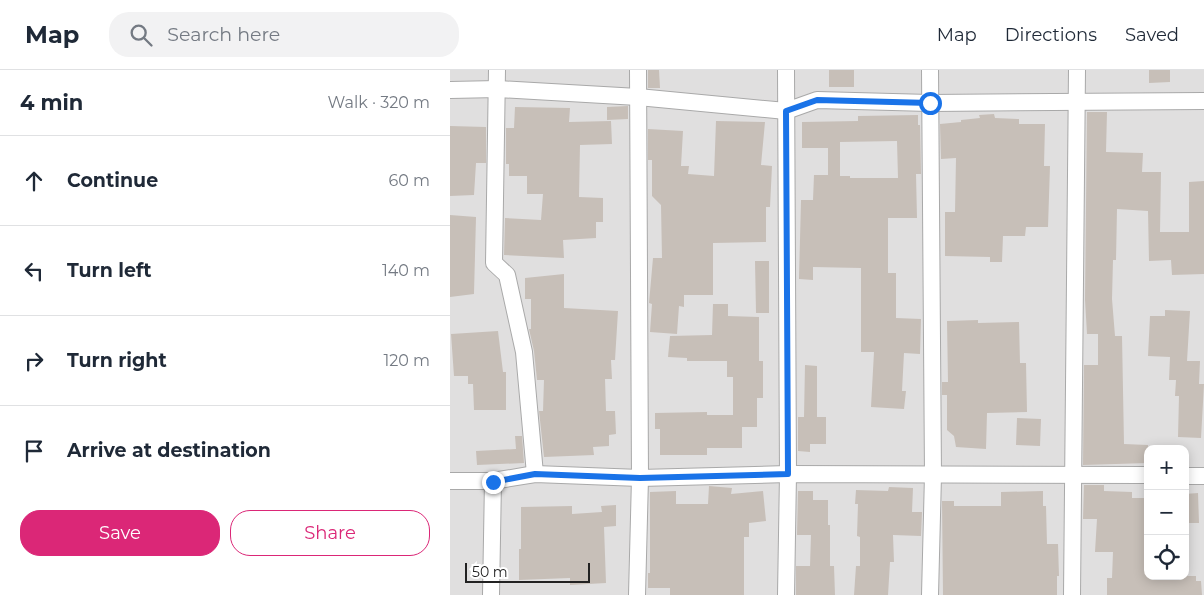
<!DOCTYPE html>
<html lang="en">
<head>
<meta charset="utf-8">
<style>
	:root { --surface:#fff; --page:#f2f2f3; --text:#1f2937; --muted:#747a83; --line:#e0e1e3; --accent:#db2777 }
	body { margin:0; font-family:Montserrat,sans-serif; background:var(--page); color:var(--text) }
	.controls { position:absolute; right:15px; bottom:15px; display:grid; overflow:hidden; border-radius:10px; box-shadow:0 2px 12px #0003 }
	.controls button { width:45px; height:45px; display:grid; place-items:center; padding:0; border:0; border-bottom:1px solid var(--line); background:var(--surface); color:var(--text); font:25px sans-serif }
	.scale { position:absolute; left:15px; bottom:12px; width:125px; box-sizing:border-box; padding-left:5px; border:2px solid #222; border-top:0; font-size:14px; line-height:18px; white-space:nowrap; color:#222; -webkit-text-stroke:4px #fff; paint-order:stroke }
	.stop { position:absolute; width:15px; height:15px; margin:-11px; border:4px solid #1a73e8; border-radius:50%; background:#fff }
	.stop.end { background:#1a73e8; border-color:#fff; box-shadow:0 1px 5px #0008 }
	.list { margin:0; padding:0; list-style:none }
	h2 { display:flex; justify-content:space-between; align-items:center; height:65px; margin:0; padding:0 20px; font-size:21px }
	h2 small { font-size:16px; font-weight:400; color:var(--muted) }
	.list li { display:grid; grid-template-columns:32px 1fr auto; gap:15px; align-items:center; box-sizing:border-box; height:90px; padding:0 20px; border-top:1px solid var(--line) }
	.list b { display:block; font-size:19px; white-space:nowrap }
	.list em { font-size:16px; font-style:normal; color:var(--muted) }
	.actions { display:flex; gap:10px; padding:15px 20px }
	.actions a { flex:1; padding:11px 0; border:1px solid var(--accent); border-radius:20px; text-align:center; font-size:18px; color:var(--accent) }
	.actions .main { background:var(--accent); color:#fff }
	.icon { flex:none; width:28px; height:28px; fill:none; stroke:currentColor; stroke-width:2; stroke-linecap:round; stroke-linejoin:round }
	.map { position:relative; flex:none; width:754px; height:525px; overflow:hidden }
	header { display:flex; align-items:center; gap:30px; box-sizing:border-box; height:70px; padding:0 25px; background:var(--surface); border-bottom:1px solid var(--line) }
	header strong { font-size:24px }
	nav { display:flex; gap:28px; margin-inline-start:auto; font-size:18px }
	.search { width:350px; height:45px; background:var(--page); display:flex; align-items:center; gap:12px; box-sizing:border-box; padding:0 18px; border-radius:20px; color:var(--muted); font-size:19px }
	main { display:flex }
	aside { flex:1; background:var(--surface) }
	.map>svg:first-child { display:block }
	.residential { fill:#e0dfdf; fill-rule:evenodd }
	.building { fill:#c7bfb8; fill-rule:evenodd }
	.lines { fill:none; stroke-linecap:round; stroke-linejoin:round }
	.street-casing { stroke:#a9a9a9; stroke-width:18 }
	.street { stroke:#fff; stroke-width:16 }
	.route { stroke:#1a73e8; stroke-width:6 }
</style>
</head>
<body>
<header>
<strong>Map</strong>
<div class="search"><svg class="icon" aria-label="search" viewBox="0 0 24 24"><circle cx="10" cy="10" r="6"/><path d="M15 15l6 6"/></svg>Search here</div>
<nav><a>Map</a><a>Directions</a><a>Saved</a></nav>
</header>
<main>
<aside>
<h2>4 min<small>Walk · 320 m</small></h2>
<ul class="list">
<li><svg class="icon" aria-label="ahead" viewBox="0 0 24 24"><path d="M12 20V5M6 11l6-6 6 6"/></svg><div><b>Continue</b></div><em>60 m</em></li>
<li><svg class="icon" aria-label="left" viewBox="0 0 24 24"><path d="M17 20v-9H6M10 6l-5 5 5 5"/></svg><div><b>Turn left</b></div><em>140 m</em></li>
<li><svg class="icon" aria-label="right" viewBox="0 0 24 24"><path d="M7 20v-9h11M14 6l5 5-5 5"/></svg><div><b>Turn right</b></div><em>120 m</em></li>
<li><svg class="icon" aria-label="arrive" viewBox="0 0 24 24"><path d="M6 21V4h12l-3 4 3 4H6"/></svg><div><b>Arrive at destination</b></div></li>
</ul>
<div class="actions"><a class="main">Save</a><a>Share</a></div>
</aside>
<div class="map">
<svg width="754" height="525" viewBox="0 0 754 525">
	<rect width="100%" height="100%" fill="#f2efe9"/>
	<path class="residential" d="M 0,0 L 754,0 L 754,525 L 0,525 ZM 698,379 L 735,379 L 735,506 L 698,506 Z"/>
	<g class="building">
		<polygon points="198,0 209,0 210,18 198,18"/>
		<rect x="379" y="0" width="25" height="17"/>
		<polygon points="699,0 720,0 720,12 699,13"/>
		<polygon points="178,36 178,49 157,50 157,37"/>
		<polygon points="65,37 120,38 119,52 161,51 162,74 130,75 129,127 153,128 153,152 146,152 146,168 113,170 114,188 54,185 55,148 91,150 93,124 77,124 77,106 59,106 59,94 56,94 56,58 64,58"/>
		<polygon points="637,42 657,42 656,82 693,83 692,102 711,102 710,162 739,162 739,112 754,111 754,204 722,205 721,190 699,191 698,141 667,139 666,190 663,190 662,229 665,266 672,266 674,374 698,375 698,393 633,395 634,295 648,295 648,264 637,264 635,230"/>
		<polygon points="544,44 545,48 569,49 569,54 595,54 594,96 600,96 598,157 576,157 575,166 553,166 552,192 540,192 540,187 495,186 495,142 505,142 506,88 491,89 490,54 511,52 511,50 530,48 529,45"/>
		<path d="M 468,45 L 468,55 L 470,55 L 471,104 L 466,104 L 467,148 L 438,148 L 438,203 L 446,203 L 446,248 L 471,249 L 470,284 L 454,283 L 452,321 L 456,321 L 454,339 L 421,337 L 424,282 L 411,282 L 411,198 L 363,197 L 363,210 L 349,209 L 351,130 L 363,130 L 364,105 L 378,105 L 378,78 L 352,78 L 352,52 L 408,51 L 408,46 ZM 447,71 L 448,108 L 400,108 L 400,106 L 390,106 L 390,72 Z"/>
		<polygon points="266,51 315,52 311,95 322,96 320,137 316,137 316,172 263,173 263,225 234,225 234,237 229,236 227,264 200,262 202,234 199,233 203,188 212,188 211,135 202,126 202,90 198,90 198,59 233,61 231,96 239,96 238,104 264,106"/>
		<polygon points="0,56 36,57 36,93 26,93 24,125 0,126"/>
		<polygon points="0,145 26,147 24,224 0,227"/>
		<polygon points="305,191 319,191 319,243 306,243"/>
		<polygon points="114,204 114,238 168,241 165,290 161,290 162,309 155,309 156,341 165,341 166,364 159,365 159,376 143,377 144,385 94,387 89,341 93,341 94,310 87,310 84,281 79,259 81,259 81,229 75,229 75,208"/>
		<polygon points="263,234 278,234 278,246 309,247 309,291 313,291 313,328 307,328 307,357 292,357 292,378 257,378 257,385 210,385 210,359 205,359 205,343 257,342 257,345 283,345 283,307 277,307 277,291 237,291 237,288 218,287 220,266 262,265"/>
		<polygon points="715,240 740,241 737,291 750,291 749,314 754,314 751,368 728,367 729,326 725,326 726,310 719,310 720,287 698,286 700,246 715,246"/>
		<polygon points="528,250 528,253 569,252 570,293 576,293 577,342 537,343 536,379 506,377 504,366 497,360 497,325 492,325 492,312 498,312 497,251"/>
		<polygon points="48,261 53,302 56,302 56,340 24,340 23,314 18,314 18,306 4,306 1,264"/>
		<polygon points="355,295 367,296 367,347 376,347 376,374 360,374 360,382 348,381 348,347 354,347"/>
		<polygon points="567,348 591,349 590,376 566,375"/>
		<polygon points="65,366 72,366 74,393 27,395 26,381 66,379"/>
		<polygon points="634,415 654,415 654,421 682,422 682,428 698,428 698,506 746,506 746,511 751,511 752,525 657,525 657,508 662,508 663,482 645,482 647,449 633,449"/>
		<polygon points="259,416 282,418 281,424 313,421 316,451 299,453 299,467 294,467 294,525 220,525 220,518 198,518 198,503 200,503 200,422 226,421 226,434 258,434"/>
		<polygon points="439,417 463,418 462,442 472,442 471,466 443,465 444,492 440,492 438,525 404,525 406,496 410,496 410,467 407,466 408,434 405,434 406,420 438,421"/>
		<polygon points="348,421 363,421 363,430 378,430 378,455 380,455 380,496 384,496 385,525 346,525 346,496 360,496 361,465 347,465"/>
		<polygon points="593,421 593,436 596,436 597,474 608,474 609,506 607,506 607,525 493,525 492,431 504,431 504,436 551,436 551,422"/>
		<polygon points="748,423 749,453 735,453 735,424"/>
		<polygon points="166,435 166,456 154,457 156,513 120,515 120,508 69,510 69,479 71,479 71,437 122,436 122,444 152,442 151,436"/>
	</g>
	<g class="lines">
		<defs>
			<g id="street">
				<polyline points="47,0 44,193 57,205 74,282 85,404"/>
				<polyline points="336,0 338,404 336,525"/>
				<polyline points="480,0 483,405 480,525"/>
				<polyline points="0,20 48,19 188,27 336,41 367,30 480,33 754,31"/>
				<polyline points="735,406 754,406"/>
				<polyline points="0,411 43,411 85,404 190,408 338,404 698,405"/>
				<polyline points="41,525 43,411"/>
				<polyline points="187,525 190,408 188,0"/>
				<polyline points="622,525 627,0"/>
			</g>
		</defs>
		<use href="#street" class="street-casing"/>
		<use href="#street" class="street"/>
	</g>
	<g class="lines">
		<polyline class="route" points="43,412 85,404 190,408 338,404 336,41 367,30 480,33"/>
	</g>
</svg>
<div class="controls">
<button>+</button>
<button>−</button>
<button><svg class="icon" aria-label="locate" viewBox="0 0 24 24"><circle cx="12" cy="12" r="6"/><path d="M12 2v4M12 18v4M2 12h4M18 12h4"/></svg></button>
</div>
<div class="scale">50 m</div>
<div class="stop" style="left:480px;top:33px"></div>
<div class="stop end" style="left:43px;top:412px"></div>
</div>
</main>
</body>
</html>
